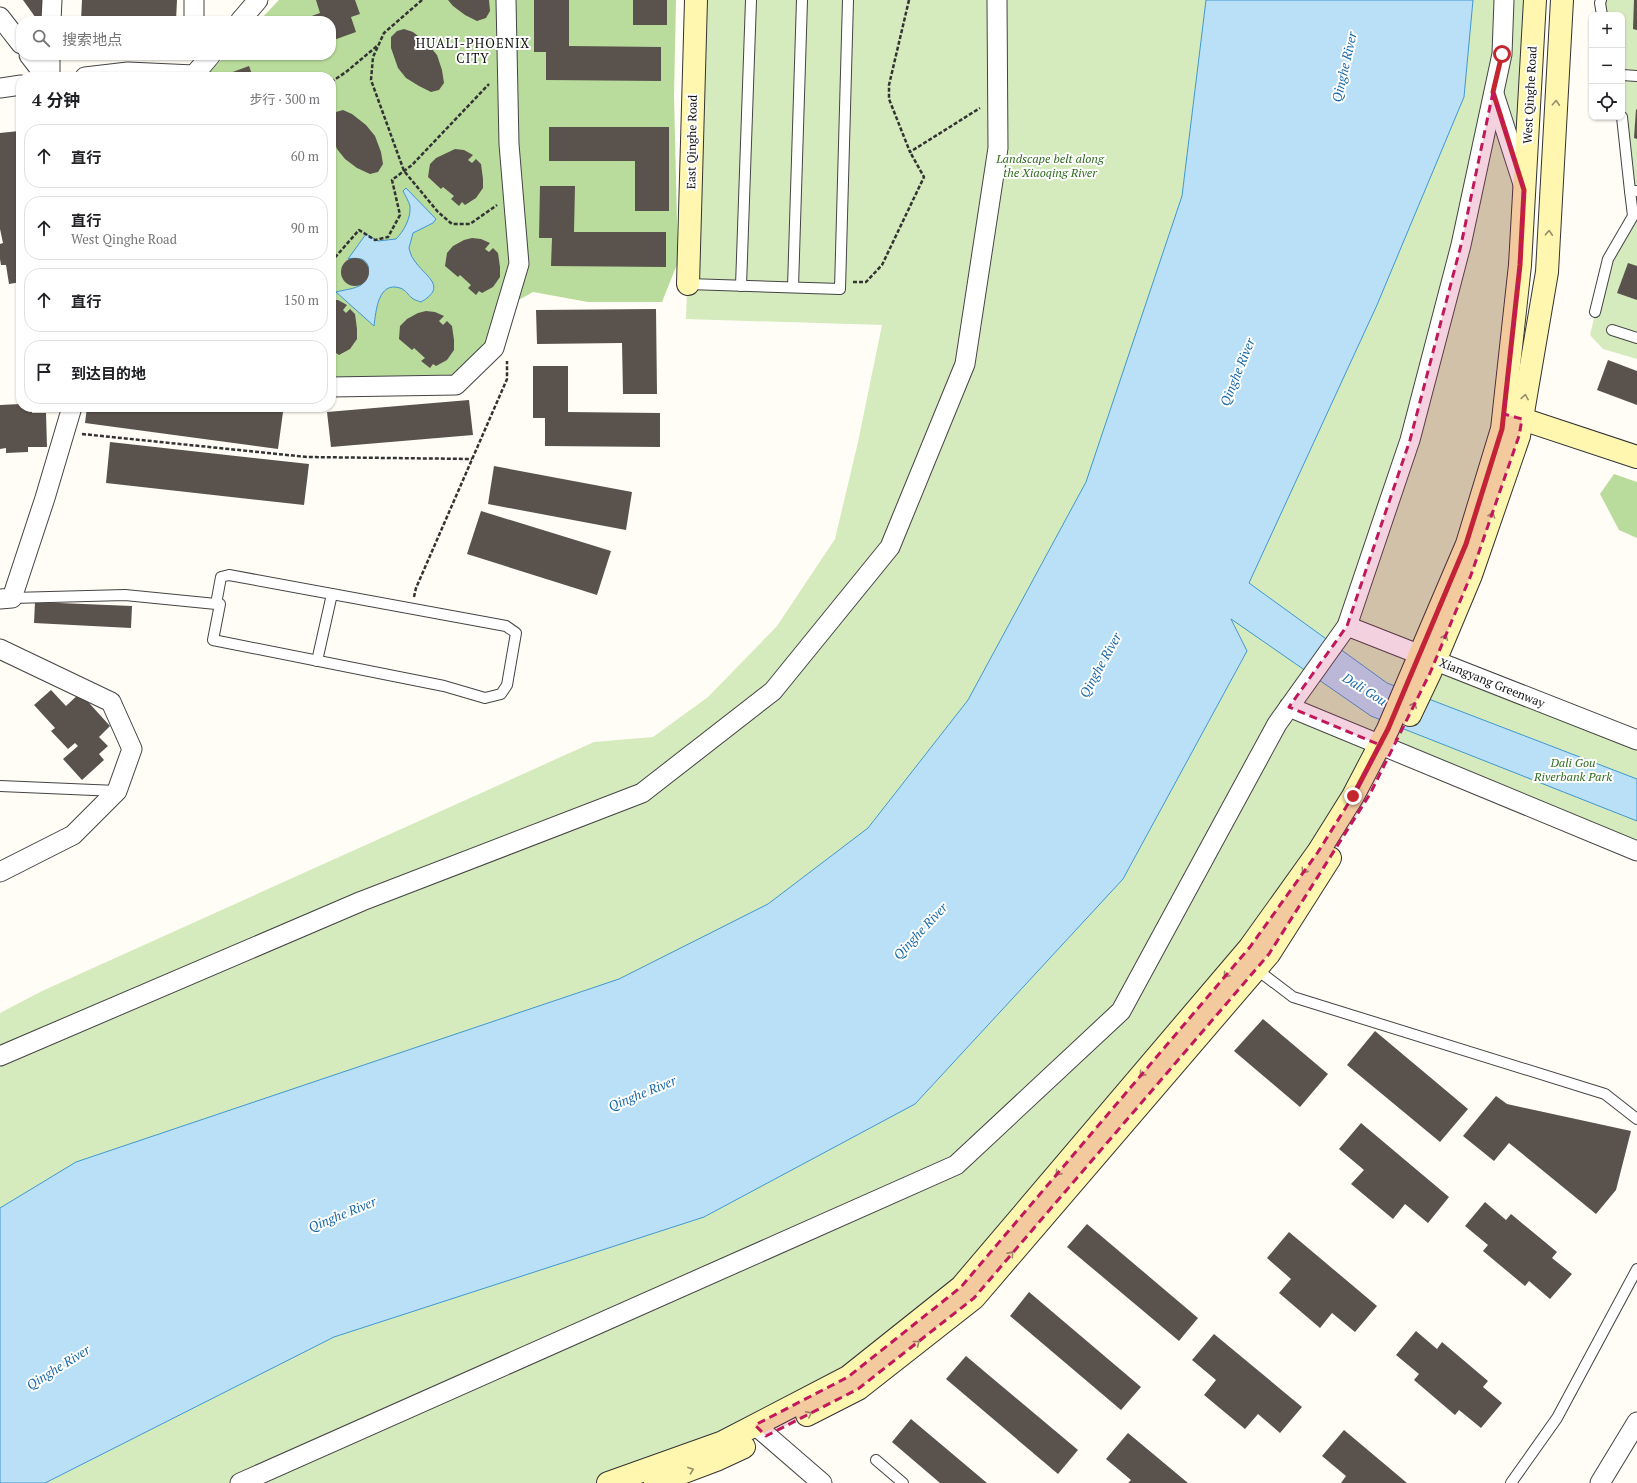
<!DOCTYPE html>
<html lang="zh">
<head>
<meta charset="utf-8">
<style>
	:root { --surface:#fff; --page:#f6f6f6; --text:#202124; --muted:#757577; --line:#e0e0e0 }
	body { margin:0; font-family:"PT Serif","Noto Sans SC",serif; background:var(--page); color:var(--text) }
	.controls { position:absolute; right:12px; top:12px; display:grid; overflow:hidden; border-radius:8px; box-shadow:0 1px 3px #0004 }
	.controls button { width:36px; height:36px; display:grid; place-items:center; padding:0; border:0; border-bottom:1px solid var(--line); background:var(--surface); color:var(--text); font:20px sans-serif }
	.stop { position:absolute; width:12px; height:12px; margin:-9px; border:3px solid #c4262e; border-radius:50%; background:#fff }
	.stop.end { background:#c4262e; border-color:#fff; box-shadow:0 1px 4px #0008 }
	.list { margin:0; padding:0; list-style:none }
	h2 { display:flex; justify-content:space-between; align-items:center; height:52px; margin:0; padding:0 16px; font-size:17px }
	h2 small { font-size:13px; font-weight:400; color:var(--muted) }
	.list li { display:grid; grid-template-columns:26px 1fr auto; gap:12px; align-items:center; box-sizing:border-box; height:64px; margin:0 8px 8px; padding:0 8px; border:1px solid var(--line); border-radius:16px }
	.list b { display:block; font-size:15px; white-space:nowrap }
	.list p { margin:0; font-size:13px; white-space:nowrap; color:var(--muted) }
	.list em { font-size:13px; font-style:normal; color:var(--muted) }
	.icon { flex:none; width:22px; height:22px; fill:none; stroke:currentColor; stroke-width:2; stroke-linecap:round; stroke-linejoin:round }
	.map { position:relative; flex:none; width:1637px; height:1483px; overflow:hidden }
	.search { position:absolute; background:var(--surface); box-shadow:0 1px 3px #0004; left:16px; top:16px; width:320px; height:44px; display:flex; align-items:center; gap:10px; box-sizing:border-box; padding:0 14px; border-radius:16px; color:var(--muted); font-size:15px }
	.panel { position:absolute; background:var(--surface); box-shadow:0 1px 3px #0004; left:16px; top:72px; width:320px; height:340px; border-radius:16px }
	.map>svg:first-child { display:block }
	.green { fill:#d5ebbd }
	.forest { fill:#b9dc9c }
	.water { fill:#b9e0f7; stroke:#3f96cf }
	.building { fill:#5a524d }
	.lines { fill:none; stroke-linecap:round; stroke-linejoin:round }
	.lane-casing { stroke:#444; stroke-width:12 }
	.street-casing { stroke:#444; stroke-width:21 }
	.secondary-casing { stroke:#333; stroke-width:24 }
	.path { stroke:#333; stroke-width:2.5; stroke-dasharray:4 2; stroke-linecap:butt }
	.lane { stroke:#fff; stroke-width:10 }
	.street { stroke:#fff; stroke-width:19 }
	.secondary { stroke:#fff6b0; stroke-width:22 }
	.oneway { stroke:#948f68 }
	.route { stroke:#c4262e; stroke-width:5 }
	.marked { fill:#c2185b; fill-opacity:0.2; stroke:#c2185b; stroke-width:3; stroke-dasharray:8 5; stroke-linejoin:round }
	.labels { text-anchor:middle; stroke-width:4; stroke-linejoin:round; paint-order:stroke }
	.street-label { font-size:12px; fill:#111; stroke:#fff }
	.park-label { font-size:12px; font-style:italic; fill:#2f6b1f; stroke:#fff }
	.neighbourhood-label { font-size:13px; letter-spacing:1px; fill:#111; stroke:#fff }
	.water-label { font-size:13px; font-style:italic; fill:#1768a6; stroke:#fff }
</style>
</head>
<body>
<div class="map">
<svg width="1637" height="1483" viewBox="0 0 1637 1483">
	<rect width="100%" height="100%" fill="#fffdf5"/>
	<g class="green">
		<polygon points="696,0 1206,0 1182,196 1086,482 968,700 868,828 768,904 619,979 76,1162 0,1208 0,1013 42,991 594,742 653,737 708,697 777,626 835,539 858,442 882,325 686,319"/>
		<polygon points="1473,0 1535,0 1502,429 1421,654 1637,741 1637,851 1384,756 1262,950 967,1292 846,1366 627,1483 45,1483 334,1337 704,1217 915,1104 1123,879 1247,651 1231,618 1249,583 1377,305 1464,97"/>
		<polygon points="1601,0 1637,0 1637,359 1603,349 1590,335 1608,259 1633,216 1622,117 1622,15 1602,15"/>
	</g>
	<g class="forest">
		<polygon points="279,0 676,0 674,96 678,262 662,302 588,302 533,292 506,307 494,348 456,385 331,387 331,77 205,77 226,55 331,55 331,21 259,21"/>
		<polygon points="1614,474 1637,482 1637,538 1619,530 1600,494"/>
	</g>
	<g class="water">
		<polygon points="1206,0 1473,0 1464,97 1377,305 1249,583 1387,683 1637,779 1637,821 1371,716 1231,619 1247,651 1123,879 915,1104 704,1217 334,1337 45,1483 0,1483 0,1208 76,1162 619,979 768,904 868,828 968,700 1086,482 1182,196"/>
		<path d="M 406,188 L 436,219 L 433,223 L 413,233 L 409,248 C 410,252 411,256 414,260 C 424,276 449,286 421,302 C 418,301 414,300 412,298 C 408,295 406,290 400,288 C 378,281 376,311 374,326 L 336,292 C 343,290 355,289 361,285 C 369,279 373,263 361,259 C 356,258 352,258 348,259 L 366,234 L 378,241 L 396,239 C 404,231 411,218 410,206 C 409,202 405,195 403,191 Z"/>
	</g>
	<g class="building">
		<polygon points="23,0 43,0 42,21 38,21"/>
		<polygon points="82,0 177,0 176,21 81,21"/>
		<polygon points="316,0 355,0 360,14 351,17 356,32 331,41 331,21 311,21 309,17 320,13"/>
		<polygon points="448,0 489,0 490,11 486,18 477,21 465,15 453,6"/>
		<polygon points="534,0 569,0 569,46 661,47 661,81 546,80 546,52 534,52"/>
		<rect x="633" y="0" width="34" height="25"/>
		<polygon points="1634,0 1637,0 1637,30 1633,29"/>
		<polygon points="404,29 413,32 427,43 437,55 442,70 444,83 439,90 431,92 419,86 406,78 398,68 391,48 391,37 397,31"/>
		<polygon points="249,66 253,77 219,77"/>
		<polygon points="1636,109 1637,110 1637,139 1634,138"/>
		<polygon points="343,110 352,114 366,125 375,136 381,152 383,164 378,172 370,174 357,168 345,159 337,149 331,133 331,117 336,112"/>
		<polygon points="549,127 669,127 669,211 635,211 635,161 549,161"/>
		<polygon points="19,131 21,142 21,282 9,284 6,265 1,265 0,259 0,244 3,243 0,229 0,133"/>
		<polygon points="455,149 464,150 473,155 468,160 472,163 476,159 481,164 483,179 483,188 476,198 465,205 462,202 459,206 451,199 454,196 443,187 441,189 428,177 430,164 436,158"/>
		<polygon points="540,186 575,186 574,232 666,232 666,267 551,266 552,238 539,238"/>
		<polygon points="472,238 481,239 490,243 485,249 489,252 493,248 498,253 500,267 500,277 493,287 482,293 479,291 476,295 468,288 471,285 460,275 458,277 445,266 447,253 453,246 464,240"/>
		<circle cx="355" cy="272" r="14"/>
		<polygon points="1628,263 1637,266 1637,300 1617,293"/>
		<polygon points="331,300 338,300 347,305 343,310 346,313 350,309 355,314 357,329 357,339 350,349 339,355 336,353 333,356 331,355"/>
		<polygon points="656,309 657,394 623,394 622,343 537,344 536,310"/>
		<polygon points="426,311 435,312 444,316 439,321 443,325 447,321 452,326 454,340 454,350 447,360 436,366 433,364 430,368 421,361 425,358 414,348 412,350 399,339 400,326 407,319 418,313"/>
		<polygon points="1608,360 1637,371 1637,405 1597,390"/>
		<polygon points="533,366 568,366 568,412 660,413 660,447 545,446 545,418 533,418"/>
		<polygon points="469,400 473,435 331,447 327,412"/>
		<polygon points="21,404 21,407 32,407 32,413 46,413 47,447 28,447 28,452 6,453 6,448 0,449 0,405"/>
		<polygon points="87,407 243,407 283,412 278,449 85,423"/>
		<polygon points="110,442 309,464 304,505 106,483"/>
		<polygon points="494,466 632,492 626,530 488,504"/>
		<polygon points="481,511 611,551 597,595 467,554"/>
		<polygon points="35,602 132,606 131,628 34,623"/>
		<polygon points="51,690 66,706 80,693 110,726 99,737 108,746 99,754 104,760 82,780 63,759 78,746 75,743 68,749 51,731 55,728 34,705"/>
		<polygon points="1263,1019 1328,1074 1300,1107 1234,1051"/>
		<polygon points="1375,1031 1468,1109 1440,1142 1347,1065"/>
		<polygon points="1496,1096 1507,1104 1631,1131 1616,1190 1596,1214 1509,1143 1494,1161 1463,1136"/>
		<polygon points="1361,1123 1449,1197 1428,1223 1405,1204 1393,1219 1351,1184 1364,1170 1339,1149"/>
		<polygon points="1485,1202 1506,1220 1511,1214 1557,1252 1552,1258 1572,1274 1550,1299 1529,1281 1525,1286 1483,1251 1488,1245 1465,1226"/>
		<polygon points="1087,1224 1198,1318 1179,1341 1067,1247"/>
		<polygon points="1289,1232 1377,1306 1355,1332 1332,1313 1320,1328 1279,1293 1291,1279 1267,1258"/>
		<polygon points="1029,1292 1141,1387 1121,1410 1010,1316"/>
		<polygon points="1416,1331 1437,1349 1442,1342 1488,1381 1483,1387 1502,1403 1481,1428 1459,1410 1455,1415 1414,1380 1419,1374 1396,1355"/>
		<polygon points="1214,1334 1302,1407 1280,1433 1258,1414 1245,1429 1204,1395 1216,1380 1192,1360"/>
		<polygon points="966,1356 1078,1450 1058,1474 946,1379"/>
		<polygon points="911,1419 987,1483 940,1483 892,1442"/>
		<polygon points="1344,1430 1407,1483 1341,1483 1346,1476 1322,1456"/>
		<polygon points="1128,1433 1188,1483 1128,1483 1131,1480 1106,1459"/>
	</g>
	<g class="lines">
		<defs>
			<g id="lane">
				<polyline points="1601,0 1600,3 1602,15"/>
				<polyline points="1622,75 1637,76"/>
				<polyline points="1622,117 1630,191 1637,191"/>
				<polyline points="688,284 840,289 848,0"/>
				<polyline points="741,286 751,0"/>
				<polyline points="793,287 802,0"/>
				<polyline points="1595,312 1608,259 1633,216 1630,191"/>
				<polyline points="1612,330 1637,338"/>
				<polyline points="12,598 125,595 216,604 220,604 213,640 444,686 485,698 501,694 507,685 516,633 506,626 229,575 221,577 216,604"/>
				<polyline points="317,661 332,594"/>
				<polyline points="0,786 117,791"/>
				<polyline points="1256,969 1293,997 1605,1094 1637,1119"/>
				<polyline points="876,1460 903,1483"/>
				<polyline points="1511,1483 1557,1418 1637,1269"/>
			</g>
			<g id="street">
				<polyline points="194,0 194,21"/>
				<polyline points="0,17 21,44"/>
				<polyline points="51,21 52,0"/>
				<polyline points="240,21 258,0"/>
				<polyline points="29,55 46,77"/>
				<polyline points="50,77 50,55"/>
				<polyline points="85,77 128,72 194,75 211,55"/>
				<polyline points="0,88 21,85"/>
				<polyline points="1494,94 1523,184"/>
				<polyline points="331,387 456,385 494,348 519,264 509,144 506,0"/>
				<polyline points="0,599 12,598 45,498 72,407"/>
				<polyline points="1347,626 1637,740"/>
				<polyline points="0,649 111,702 132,749 117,791 73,835 0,872"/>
				<polyline points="1289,707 1637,851"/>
				<polyline points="0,1056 362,901 642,793 773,691 890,547 965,364 998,148 997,0"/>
				<polyline points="755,1425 822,1483"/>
				<polyline points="240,1483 956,1165 1121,1011 1277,724 1347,626 1410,440 1461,245 1502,54 1504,0"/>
				<polyline points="1600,1483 1637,1422"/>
			</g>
			<g id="secondary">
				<polyline points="688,284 696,0"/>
				<polyline points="1507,415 1522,419 1637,457"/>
				<polyline points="1410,715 1430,673 1471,575 1519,436 1547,272 1562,0"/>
				<polyline points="807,1415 858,1389 974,1298 1269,954 1330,858"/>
				<polyline points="608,1483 723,1442 848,1377 961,1287 1250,947 1318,852 1353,796 1388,729 1467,544 1502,429 1520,265 1535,0"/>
				<polyline points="655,1483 716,1460 744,1447"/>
			</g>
		</defs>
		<use href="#lane" class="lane-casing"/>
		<use href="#street" class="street-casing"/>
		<use href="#secondary" class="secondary-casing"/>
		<g class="path">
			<polyline points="422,0 384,33 373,57 371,80 404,171 438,212 452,224 470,224 497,205"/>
			<polyline points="909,0 889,85 889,99 910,152 980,108"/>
			<polyline points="331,82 346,72 377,46"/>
			<polyline points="331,262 359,230 375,240 388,237 400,215 392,180 412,165 489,84"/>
			<polyline points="853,282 866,282 882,265 924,177 910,152"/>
			<polyline points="82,434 307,457 472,459"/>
			<polyline points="414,597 416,588 507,379 507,361"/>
		</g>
		<use href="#lane" class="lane"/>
		<use href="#street" class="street"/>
		<use href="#secondary" class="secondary"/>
	</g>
	<defs><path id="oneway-chevron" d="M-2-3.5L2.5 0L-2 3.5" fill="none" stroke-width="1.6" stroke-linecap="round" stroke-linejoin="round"/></defs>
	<g class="oneway">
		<use href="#oneway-chevron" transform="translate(1556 103) rotate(-87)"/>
		<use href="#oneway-chevron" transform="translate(1549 233) rotate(-87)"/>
		<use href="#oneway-chevron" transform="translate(1525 397) rotate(-80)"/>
		<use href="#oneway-chevron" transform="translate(1492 515) rotate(-71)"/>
		<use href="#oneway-chevron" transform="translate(1445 637) rotate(-67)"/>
		<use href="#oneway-chevron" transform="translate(1414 705) rotate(-64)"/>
		<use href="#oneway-chevron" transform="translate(1304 871) rotate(125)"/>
		<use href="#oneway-chevron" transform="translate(1226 975) rotate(130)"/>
		<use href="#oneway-chevron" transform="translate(1142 1074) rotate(130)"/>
		<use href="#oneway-chevron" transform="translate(1058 1173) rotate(130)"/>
		<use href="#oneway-chevron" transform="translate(1011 1254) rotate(-49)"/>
		<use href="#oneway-chevron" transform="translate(917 1343) rotate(-38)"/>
		<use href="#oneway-chevron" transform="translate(809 1414) rotate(-27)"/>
		<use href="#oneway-chevron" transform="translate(691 1470) rotate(-20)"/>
	</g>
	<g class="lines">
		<polyline class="route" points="1353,796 1388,729 1466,544 1502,429 1520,265 1524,190 1493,92 1502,54"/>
	</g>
	<path class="marked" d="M 1493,92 L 1524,190 L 1520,265 L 1504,414 L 1522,419 L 1519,436 L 1471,575 L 1430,673 L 1370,794 L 1269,954 L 974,1298 L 858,1389 L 766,1436 L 755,1425 L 848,1377 L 961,1287 L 1250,947 L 1318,852 L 1353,796 L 1380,745 L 1289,707 L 1347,626 L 1410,440 L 1461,245 Z"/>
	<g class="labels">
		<g class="street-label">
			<text transform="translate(1530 95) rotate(-87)" y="4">West Qinghe Road</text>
			<text transform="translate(692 142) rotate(-89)" y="4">East Qinghe Road</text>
			<text transform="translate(1492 683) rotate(22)" y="4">Xiangyang Greenway</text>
		</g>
		<g class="park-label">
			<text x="1050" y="163">Landscape belt along<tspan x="1050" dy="14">the Xiaoqing River</tspan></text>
			<text x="1573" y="767">Dali Gou<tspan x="1573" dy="14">Riverbank Park</tspan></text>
		</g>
		<g class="neighbourhood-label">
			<text x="473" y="48">HUALI-PHOENIX<tspan x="473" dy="15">CITY</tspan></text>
		</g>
		<g class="water-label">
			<text transform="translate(1344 67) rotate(-77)" y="5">Qinghe River</text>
			<text transform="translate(1237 372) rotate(-68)" y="5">Qinghe River</text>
			<text transform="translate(1100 665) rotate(-61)" y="5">Qinghe River</text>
			<text transform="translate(1365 689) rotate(32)" y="5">Dali Gou</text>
			<text transform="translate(920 931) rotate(-47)" y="5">Qinghe River</text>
			<text transform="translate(642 1093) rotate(-22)" y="5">Qinghe River</text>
			<text transform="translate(342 1214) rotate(-22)" y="5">Qinghe River</text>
			<text transform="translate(58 1367) rotate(-32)" y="5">Qinghe River</text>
		</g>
	</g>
</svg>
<div class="controls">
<button>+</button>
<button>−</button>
<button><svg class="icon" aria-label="locate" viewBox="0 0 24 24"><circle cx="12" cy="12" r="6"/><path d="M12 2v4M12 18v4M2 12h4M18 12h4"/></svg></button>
</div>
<div class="stop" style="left:1502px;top:54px"></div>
<div class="stop end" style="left:1353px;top:796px"></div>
<div class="search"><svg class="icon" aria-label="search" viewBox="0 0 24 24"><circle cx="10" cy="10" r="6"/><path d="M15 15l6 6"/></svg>搜索地点</div>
<section class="panel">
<h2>4 分钟<small>步行 · 300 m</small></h2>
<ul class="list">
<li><svg class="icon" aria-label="ahead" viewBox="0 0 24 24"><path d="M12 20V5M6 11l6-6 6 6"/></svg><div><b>直行</b></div><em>60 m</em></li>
<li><svg class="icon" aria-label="ahead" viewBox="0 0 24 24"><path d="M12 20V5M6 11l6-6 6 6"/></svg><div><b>直行</b><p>West Qinghe Road</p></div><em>90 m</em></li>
<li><svg class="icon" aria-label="ahead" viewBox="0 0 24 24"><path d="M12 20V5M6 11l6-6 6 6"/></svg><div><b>直行</b></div><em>150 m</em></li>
<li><svg class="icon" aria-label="arrive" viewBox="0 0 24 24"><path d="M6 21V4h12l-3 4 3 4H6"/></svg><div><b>到达目的地</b></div></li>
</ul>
</section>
</div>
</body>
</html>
